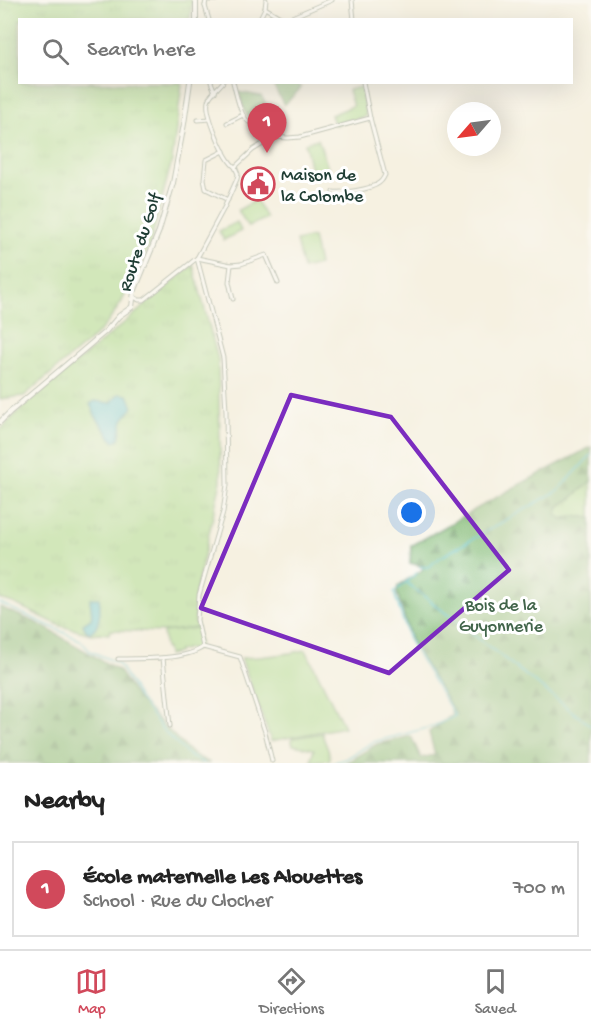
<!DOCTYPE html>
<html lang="en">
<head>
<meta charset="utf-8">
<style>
	:root { --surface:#fff; --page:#f6f6f6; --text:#222; --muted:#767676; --line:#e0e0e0; --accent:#d1495b }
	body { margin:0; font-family:"Gochi Hand",sans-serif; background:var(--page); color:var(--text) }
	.compass { position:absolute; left:447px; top:102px; width:54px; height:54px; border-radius:50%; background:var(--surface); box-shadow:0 6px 24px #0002; rotate:242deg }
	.you { position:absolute; left:412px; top:513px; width:21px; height:21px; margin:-15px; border:4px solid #fff; border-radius:50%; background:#1a73e8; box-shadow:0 0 0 9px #1a73e833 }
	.badge { display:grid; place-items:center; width:39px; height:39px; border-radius:50%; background:var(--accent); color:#fff; font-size:20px; font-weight:700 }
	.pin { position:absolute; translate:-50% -50px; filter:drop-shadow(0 2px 3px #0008) }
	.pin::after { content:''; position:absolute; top:32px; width:21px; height:18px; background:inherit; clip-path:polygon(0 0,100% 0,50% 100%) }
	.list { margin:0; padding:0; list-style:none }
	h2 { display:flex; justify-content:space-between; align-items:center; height:78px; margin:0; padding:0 24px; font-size:26px }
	h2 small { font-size:20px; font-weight:400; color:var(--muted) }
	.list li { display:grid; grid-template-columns:39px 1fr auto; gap:18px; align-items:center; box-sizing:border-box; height:96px; margin:0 12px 12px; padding:0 12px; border:2px solid var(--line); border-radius:0px }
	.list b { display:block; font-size:22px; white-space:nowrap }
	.list p { margin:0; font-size:20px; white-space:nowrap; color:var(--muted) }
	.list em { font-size:20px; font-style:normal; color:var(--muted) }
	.icon { flex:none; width:33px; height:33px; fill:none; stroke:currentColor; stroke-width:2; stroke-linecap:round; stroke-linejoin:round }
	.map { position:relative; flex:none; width:591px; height:763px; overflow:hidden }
	.search { position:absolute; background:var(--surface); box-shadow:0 6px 24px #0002; left:18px; right:18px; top:18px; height:66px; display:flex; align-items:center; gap:15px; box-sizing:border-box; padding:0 21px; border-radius:0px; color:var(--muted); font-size:22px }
	.sheet { height:186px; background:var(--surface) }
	nav { display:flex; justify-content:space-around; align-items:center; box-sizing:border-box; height:84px; border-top:2px solid var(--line); background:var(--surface); font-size:16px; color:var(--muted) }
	nav a { display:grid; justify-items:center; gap:3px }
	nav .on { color:var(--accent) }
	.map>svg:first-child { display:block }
	.grass { fill:url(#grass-tufts); stroke:#638c60; stroke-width:1.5 }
	.forest { fill:url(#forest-firs); stroke:#527c56; stroke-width:1.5 }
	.green { fill:#a7db8b; stroke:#638c60; stroke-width:1.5 }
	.water { fill:#53c0cb; stroke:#397e80; stroke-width:1.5 }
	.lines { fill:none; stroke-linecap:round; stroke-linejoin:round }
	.stream { stroke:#53c0cb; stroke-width:1.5 }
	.minor-casing { stroke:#8a978a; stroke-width:5 }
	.tertiary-casing { stroke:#8a978a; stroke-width:6 }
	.minor { stroke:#fff; stroke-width:3 }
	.tertiary { stroke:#fff; stroke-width:4 }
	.marked { fill:none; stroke:#7b2cbf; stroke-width:4.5; stroke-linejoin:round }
	.labels { text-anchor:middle; stroke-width:6; stroke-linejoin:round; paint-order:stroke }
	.poi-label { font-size:18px; fill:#1f3d34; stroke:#fff; text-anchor:start }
	.street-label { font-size:18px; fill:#1f3d34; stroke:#fff }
	.park-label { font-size:18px; fill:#41644a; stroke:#fff }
</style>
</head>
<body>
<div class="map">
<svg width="591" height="763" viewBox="0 0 591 763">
	<defs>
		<pattern id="grass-tufts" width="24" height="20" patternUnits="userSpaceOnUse" patternTransform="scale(1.5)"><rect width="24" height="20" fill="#a7db8b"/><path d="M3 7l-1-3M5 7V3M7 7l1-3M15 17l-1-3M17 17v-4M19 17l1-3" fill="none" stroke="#8fbd79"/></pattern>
		<pattern id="forest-firs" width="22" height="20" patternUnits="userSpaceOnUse" patternTransform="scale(1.5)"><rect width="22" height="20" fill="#85bb77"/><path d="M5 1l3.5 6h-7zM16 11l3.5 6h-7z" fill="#6c9962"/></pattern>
	</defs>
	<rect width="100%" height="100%" fill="#fff"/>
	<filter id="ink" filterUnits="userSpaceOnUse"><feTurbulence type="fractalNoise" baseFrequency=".0167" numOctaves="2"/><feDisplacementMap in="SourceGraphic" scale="12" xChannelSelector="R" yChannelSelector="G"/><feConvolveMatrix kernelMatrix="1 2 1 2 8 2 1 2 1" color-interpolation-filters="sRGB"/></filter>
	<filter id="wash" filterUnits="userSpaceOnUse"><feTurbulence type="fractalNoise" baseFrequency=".008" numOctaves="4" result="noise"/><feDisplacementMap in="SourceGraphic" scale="24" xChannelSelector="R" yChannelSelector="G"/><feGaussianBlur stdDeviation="1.35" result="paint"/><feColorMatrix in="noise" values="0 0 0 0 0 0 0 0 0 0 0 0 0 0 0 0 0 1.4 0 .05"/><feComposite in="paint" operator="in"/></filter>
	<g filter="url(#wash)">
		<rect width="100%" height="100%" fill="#f6f1e1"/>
		<g class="grass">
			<polygon points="0,0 192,0 190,19 20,20 20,82 182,83 172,160 150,244 121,303 108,322 95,336 24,396 0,399"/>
			<polygon points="193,265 218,359 221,481 195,595 195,621 197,628 163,632 110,630 109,634 99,633 91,634 61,626 13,603 0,599 0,430 18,412"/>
			<polygon points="591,481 591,518 571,516 563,519 556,515 560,505 571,499"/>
		</g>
		<g class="forest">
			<polygon points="272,83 296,83 301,88 284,105"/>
			<polygon points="238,92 261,96 270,110 262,117 262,127 246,114"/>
			<polygon points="591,447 591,481 571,499 560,505 556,515 563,519 571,516 591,518 591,763 346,763 377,744 411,736 421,758 435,755 429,732 452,715 450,705 412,643 397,593 398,586 421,571 424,567 410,563 411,546 513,488"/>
			<polygon points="0,607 39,624 118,670 137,698 192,754 210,763 0,763"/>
		</g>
		<g class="green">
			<polygon points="361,87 366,116 335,125 331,115 353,106 348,90"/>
			<polygon points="318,139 328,168 328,172 312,175 305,143"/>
			<polygon points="256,200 266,218 248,227 238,210"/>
			<polygon points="237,222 241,231 224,240 219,231"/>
			<polygon points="313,237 319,265 303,269 296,241"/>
			<polygon points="197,628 199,644 198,648 191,651 190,648 178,651 178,653 168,655 167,649 165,648 163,632"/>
			<path d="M 306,650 L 344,727 L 271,741 L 241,658 C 264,657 284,655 306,650 Z"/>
			<path d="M 322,733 C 324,743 329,748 330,758 L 329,760 L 311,761 L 314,749 L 293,745 L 292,742 L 292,738 Z"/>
		</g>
		<g class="water">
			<polygon points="119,394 128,395 133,407 123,420 119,439 114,442 96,417 90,404 95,401 111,403"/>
			<path d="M 94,598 L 99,598 C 101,606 100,618 97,626 C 95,629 92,631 89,633 L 85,629 L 83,624 L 91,619 C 93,613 90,606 90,599 Z"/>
		</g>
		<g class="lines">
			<g class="stream">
				<polyline points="420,567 428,567 441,557 559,490 591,455"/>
				<polyline points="407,583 591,726"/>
				<polyline points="0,603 80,640 90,651 118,663 139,698 164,731 189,756 204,763"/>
				<polyline points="277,763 278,762 285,763"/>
				<polyline points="332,763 346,759 373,742 431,727 455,716 410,642 394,592 417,573"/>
			</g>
		</g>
	</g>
	<g filter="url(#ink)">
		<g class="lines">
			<defs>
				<g id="minor">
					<polyline points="352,0 354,20"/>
					<polyline points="205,6 206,0 216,0"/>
					<polyline points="205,6 209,20"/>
					<polyline points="265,8 285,20 332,0"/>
					<polyline points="259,20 265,8 266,0"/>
					<polyline points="211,82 215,92"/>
					<path d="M 223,82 C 218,88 209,95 208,101 C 205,114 225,160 235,167"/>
					<path d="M 233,82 C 236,93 238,105 243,115 C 248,125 264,132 274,137"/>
					<polyline points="198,120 210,119"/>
					<polyline points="227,123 243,115"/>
					<polyline points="224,151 206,160 204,179 206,189 228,200"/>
					<path d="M 333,192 C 343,193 370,190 379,183 C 383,180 382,180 385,175 L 370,118 L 363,82"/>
					<polyline points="197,258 223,358 226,411 227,485 223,512 199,595 197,620 203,647"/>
					<polyline points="197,258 231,265 241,264 266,255 278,283"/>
					<polyline points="231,265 229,282 233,299"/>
					<polyline points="134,297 139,300 144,300 197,258 224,208 237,179 238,174 235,167 253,150 274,137 288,138 300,137 370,118"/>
					<polyline points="203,647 240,657 265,732 272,761"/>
					<polyline points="163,658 170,726"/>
					<path d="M 118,659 C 140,659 186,660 203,647"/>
				</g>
				<g id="tertiary">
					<polyline points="196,20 196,0"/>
					<polyline points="0,422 10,412 106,331 119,316 132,307 134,292 159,231 173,183 184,124 190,82"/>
				</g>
			</defs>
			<use href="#minor" class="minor-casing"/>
			<use href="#tertiary" class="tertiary-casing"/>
			<use href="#minor" class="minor"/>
			<use href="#tertiary" class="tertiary"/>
		</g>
	</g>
	<path d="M0 0H591V763H0ZM 291,395 L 391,417 L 509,570 L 389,673 L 201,608 Z" fill="#f6f1e1" fill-opacity=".55" fill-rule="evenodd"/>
	<path class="marked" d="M 291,395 L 391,417 L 509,570 L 389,673 L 201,608 Z"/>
	<defs>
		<symbol id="civic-ring" viewBox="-11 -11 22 22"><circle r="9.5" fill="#fff" stroke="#d1495b" stroke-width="1.5"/><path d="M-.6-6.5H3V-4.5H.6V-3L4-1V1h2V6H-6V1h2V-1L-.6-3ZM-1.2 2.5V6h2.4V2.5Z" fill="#d1495b"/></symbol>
	</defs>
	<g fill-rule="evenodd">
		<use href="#civic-ring" x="239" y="165" width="38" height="38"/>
	</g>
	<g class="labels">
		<g class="poi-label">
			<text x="281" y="180">Maison de<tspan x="281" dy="21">la Colombe</tspan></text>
		</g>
		<g class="street-label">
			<text transform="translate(139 242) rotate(-72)" y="6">Route du Golf</text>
		</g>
		<g class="park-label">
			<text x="501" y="610">Bois de la<tspan x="501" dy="21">Guyonnerie</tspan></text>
		</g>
	</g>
</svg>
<svg class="compass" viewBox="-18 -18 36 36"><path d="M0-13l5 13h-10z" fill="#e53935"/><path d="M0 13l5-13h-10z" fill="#767676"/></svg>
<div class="you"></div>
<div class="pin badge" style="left:267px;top:153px">1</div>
<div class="search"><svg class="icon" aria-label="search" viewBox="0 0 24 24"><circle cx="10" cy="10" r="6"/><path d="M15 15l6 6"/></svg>Search here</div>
</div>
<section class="sheet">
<h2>Nearby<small></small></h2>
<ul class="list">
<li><span class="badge">1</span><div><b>École maternelle Les Alouettes</b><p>School · Rue du Clocher</p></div><em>700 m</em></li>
</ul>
</section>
<nav>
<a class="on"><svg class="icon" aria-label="map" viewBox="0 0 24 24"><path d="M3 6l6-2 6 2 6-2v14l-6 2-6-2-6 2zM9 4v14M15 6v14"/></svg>Map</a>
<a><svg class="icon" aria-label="directions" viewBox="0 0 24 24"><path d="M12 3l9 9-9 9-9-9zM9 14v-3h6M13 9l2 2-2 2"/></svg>Directions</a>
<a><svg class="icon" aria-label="saved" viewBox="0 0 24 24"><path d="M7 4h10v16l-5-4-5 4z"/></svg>Saved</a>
</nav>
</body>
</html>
